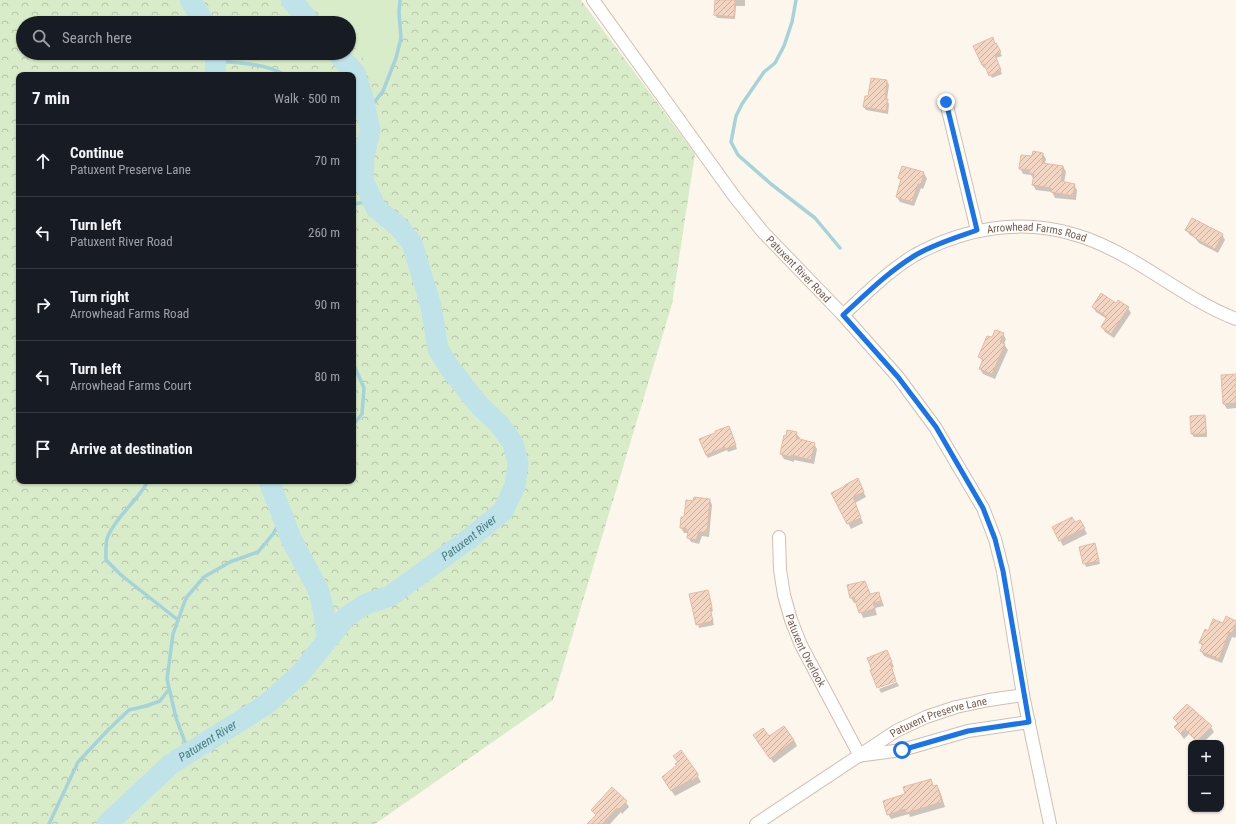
<!DOCTYPE html>
<html lang="en">
<head>
<meta charset="utf-8">
<style>
	:root { --surface:#171b24; --page:#242831; --text:#f1f3f6; --muted:#9ea1a6; --line:#363941 }
	body { margin:0; font-family:"Roboto Condensed",sans-serif; background:var(--page); color:var(--text) }
	.controls { position:absolute; right:12px; bottom:12px; display:grid; overflow:hidden; border-radius:8px; box-shadow:0 1px 3px #0004 }
	.controls button { width:36px; height:36px; display:grid; place-items:center; padding:0; border:0; border-bottom:1px solid var(--line); background:var(--surface); color:var(--text); font:20px sans-serif }
	.stop { position:absolute; width:12px; height:12px; margin:-9px; border:3px solid #1a73e8; border-radius:50%; background:#fff }
	.stop.end { background:#1a73e8; border-color:#fff; box-shadow:0 1px 4px #0008 }
	.list { margin:0; padding:0; list-style:none }
	h2 { display:flex; justify-content:space-between; align-items:center; height:52px; margin:0; padding:0 16px; font-size:17px }
	h2 small { font-size:13px; font-weight:400; color:var(--muted) }
	.list li { display:grid; grid-template-columns:26px 1fr auto; gap:12px; align-items:center; box-sizing:border-box; height:72px; padding:0 16px; border-top:1px solid var(--line) }
	.list b { display:block; font-size:15px; white-space:nowrap }
	.list p { margin:0; font-size:13px; white-space:nowrap; color:var(--muted) }
	.list em { font-size:13px; font-style:normal; color:var(--muted) }
	.icon { flex:none; width:22px; height:22px; fill:none; stroke:currentColor; stroke-width:2; stroke-linecap:round; stroke-linejoin:round }
	.map { position:relative; flex:none; width:1236px; height:824px; overflow:hidden }
	.search { position:absolute; background:var(--surface); box-shadow:0 1px 3px #0004; left:16px; top:16px; width:340px; height:44px; display:flex; align-items:center; gap:10px; box-sizing:border-box; padding:0 14px; border-radius:22px; color:var(--muted); font-size:15px }
	.panel { position:absolute; background:var(--surface); box-shadow:0 1px 3px #0004; left:16px; top:72px; width:340px; height:412px; border-radius:8px }
	.map>svg:first-child { display:block }
	.forest { fill:url(#forest-crowns); fill-rule:evenodd }
	.park { fill:#d8ecc9 }
	.shadow { fill:#0003 }
	.lines { fill:none; stroke-linecap:round; stroke-linejoin:round }
	.stream { stroke:#a5d3da; stroke-width:3.5 }
	.river { stroke:#bfe3e8; stroke-width:21 }
	.building { fill:url(#building-hatch); stroke:#e6bba3 }
	.street-casing { stroke:#d1beb0; stroke-width:14 }
	.street { stroke:#fff; stroke-width:12 }
	.route { stroke:#1a73e8; stroke-width:5 }
	.labels { text-anchor:middle; stroke-width:4; stroke-linejoin:round; paint-order:stroke }
	.street-label { font-size:11px; fill:#7a5c4d; stroke:#fffaf3 }
	.water-label { font-size:12px; font-style:italic; fill:#437c86; stroke:#fffaf3 }
</style>
</head>
<body>
<div class="map">
<svg width="1236" height="824" viewBox="0 0 1236 824">
	<defs>
		<pattern id="forest-crowns" width="20" height="18" patternUnits="userSpaceOnUse"><rect width="20" height="18" fill="#d8ecc9"/><path d="M2 6a3 3 0 1 1 6 0M12 15a3 3 0 1 1 6 0" fill="none" stroke="#b4c2a5"/></pattern>
		<pattern id="building-hatch" width="6" height="6" patternUnits="userSpaceOnUse"><rect width="6" height="6" fill="#f3d5c3"/><path d="M-1 1l2-2M0 6l6-6M5 7l2-2" fill="none" stroke="#cab0a1"/></pattern>
	</defs>
	<rect width="100%" height="100%" fill="#fdf6ec"/>
	<path class="forest" d="M 0,0 L 581,0 L 695,154 L 672,304 L 553,700 L 375,824 L 0,824 ZM 23,23 L 349,23 L 349,53 L 23,53 ZM 19,75 L 353,75 L 353,481 L 19,481 Z"/>
	<path class="park" d="M 306,0 L 400,0 C 399,12 402,25 401,38 C 400,53 389,76 383,91 L 358,51 L 349,42 L 349,23 L 330,23 Z"/>
	<g class="shadow">
		<polygon points="716,0 745,0 745,6 736,6 735,19 717,18 715,15"/>
		<polygon points="994,41 1002,56 996,58 1002,74 992,78 986,67 984,68 982,65"/>
		<polygon points="887,81 889,85 887,100 889,104 888,114 866,110 864,107 869,97"/>
		<polygon points="1043,154 1046,159 1045,164 1063,166 1066,172 1064,183 1074,185 1077,190 1076,200 1055,198 1052,192 1036,190 1033,185 1033,178 1031,175 1023,174 1020,168 1033,157"/>
		<polygon points="902,167 924,173 927,179 923,189 921,188 914,206 900,202 897,197 901,182 899,178"/>
		<polygon points="1186,230 1222,234 1225,240 1218,253 1199,243 1195,238 1190,235"/>
		<polygon points="1117,305 1128,308 1131,313 1114,338 1105,332 1102,327 1107,319 1096,312 1093,307"/>
		<polygon points="1003,334 1006,339 1004,344 1008,350 995,379 983,374 980,369 983,362 979,356 992,339"/>
		<polygon points="1236,375 1236,408 1227,409 1224,404"/>
		<polygon points="1205,416 1206,419 1207,437 1194,437 1192,434"/>
		<polygon points="731,430 737,449 728,452 727,450 708,458 706,455"/>
		<polygon points="796,433 800,438 799,440 814,444 817,449 814,464 794,460 794,462 784,459 781,454"/>
		<polygon points="860,485 866,497 855,503 863,523 851,529 833,494"/>
		<polygon points="710,500 712,505 709,537 702,536 699,544 691,542 688,537 689,533 684,533 681,528 685,518 694,502"/>
		<polygon points="1075,523 1083,526 1087,534 1063,546 1053,527"/>
		<polygon points="1080,548 1096,548 1100,564 1086,567"/>
		<polygon points="865,582 871,595 879,593 884,606 875,608 877,615 863,618 857,602 854,603 851,598 848,586"/>
		<polygon points="708,591 713,611 711,612 714,625 699,628 690,595"/>
		<polygon points="1236,622 1236,636 1235,638 1232,637 1222,663 1204,656 1201,651 1203,647 1200,643 1209,632 1224,624"/>
		<polygon points="887,651 894,667 892,668 896,680 878,687"/>
		<polygon points="897,682 899,686 881,693 879,689"/>
		<polygon points="1175,718 1211,727 1214,732 1203,743 1198,743 1189,734 1184,739 1175,727 1178,724"/>
		<polygon points="768,738 794,740 797,746 774,763 757,741"/>
		<polygon points="677,761 697,775 701,782 675,796 666,783 678,766 678,763"/>
		<polygon points="931,780 934,787 937,786 940,791 945,807 910,817 909,814 891,819 888,814 906,795"/>
		<polygon points="626,802 629,807 622,814 621,812 610,824 591,824 596,816 592,810"/>
	</g>
	<g class="lines">
		<g class="stream">
			<polyline points="796,0 792,22 784,46 775,63 764,72 742,104 736,116 731,142 738,155 771,184 815,218 840,248"/>
			<path d="M 215,61 C 239,63 264,63 285,75"/>
			<polyline points="366,113 383,91 396,58 401,38 399,13 400,0"/>
			<polyline points="353,204 373,201"/>
			<polyline points="353,363 364,388 362,414 353,425"/>
			<path d="M 148,481 C 138,501 117,515 108,536 C 105,542 106,553 106,560 L 121,575 L 178,620"/>
			<polyline points="272,487 281,481"/>
			<polyline points="189,753 176,718 167,679 173,634 186,598 204,577 230,562 258,552 273,534 283,517"/>
			<polyline points="49,824 78,762 109,729 129,710 146,706 160,701 169,689"/>
		</g>
		<g class="river">
			<polyline points="190,0 205,23"/>
			<polyline points="291,0 311,23"/>
			<polyline points="215,75 216,53"/>
			<polyline points="269,481 292,541 318,589 324,612 327,639"/>
			<path id="s1" d="M 107,824 L 171,764 L 267,704 L 300,674 L 346,617 L 366,604 L 390,596 L 469,539 L 503,511 L 515,486 L 518,463 L 513,443 L 499,424 L 479,405 L 449,367 L 438,349 L 431,306 L 412,243 L 399,227 L 376,208 L 363,180 L 364,156 L 370,130 L 363,98 L 355,73 L 337,53"/>
		</g>
	</g>
	<g class="building">
		<polygon points="715,0 735,0 734,17 714,15"/>
		<polygon points="993,37 995,44 996,43 1001,52 995,55 1001,70 989,76 984,64 982,65 973,46"/>
		<polygon points="871,78 887,80 885,99 888,99 886,111 863,107 865,96 868,96"/>
		<polygon points="1033,151 1043,153 1042,163 1063,166 1061,181 1075,184 1073,196 1051,192 1051,188 1032,185 1034,174 1029,173 1030,170 1019,169 1021,155 1032,156"/>
		<polygon points="902,166 924,172 921,184 918,184 912,202 896,197 901,179 898,178"/>
		<polygon points="1192,218 1223,234 1215,249 1195,238 1191,233 1185,230"/>
		<polygon points="1101,293 1116,303 1118,300 1129,307 1111,334 1101,327 1107,317 1092,307"/>
		<polygon points="995,330 1004,333 1000,342 1005,344 992,374 979,369 983,359 978,357 987,336 992,337"/>
		<polygon points="1236,374 1236,403 1223,404 1221,375"/>
		<polygon points="1205,415 1206,434 1191,434 1190,416"/>
		<polygon points="729,426 736,445 726,449 725,447 706,455 699,439 715,433 715,431"/>
		<polygon points="787,430 797,432 796,438 815,443 811,460 791,455 791,457 780,454 784,435 786,436"/>
		<polygon points="858,478 864,492 853,497 861,518 847,524 831,493 845,486 845,485"/>
		<polygon points="694,497 710,499 707,532 699,532 696,540 687,538 688,530 686,530 686,528 680,528 681,517 684,517 686,500 693,501"/>
		<polygon points="1072,517 1075,522 1080,520 1085,528 1059,541 1052,527"/>
		<polygon points="1095,543 1099,561 1083,564 1079,547"/>
		<polygon points="865,581 870,594 879,592 881,601 873,603 875,609 859,613 854,597 850,598 847,585"/>
		<polygon points="708,590 712,607 710,608 713,621 696,625 689,594"/>
		<polygon points="1226,616 1236,621 1236,624 1232,633 1229,632 1219,659 1200,651 1203,644 1199,643 1205,629 1208,631 1213,619 1223,623"/>
		<polygon points="887,650 892,662 890,663 896,681 877,688 870,670 872,670 867,658"/>
		<polygon points="1187,704 1212,726 1197,741 1185,729 1181,734 1174,727 1178,723 1173,718"/>
		<polygon points="784,726 794,740 770,759 753,735 763,728 769,736"/>
		<polygon points="681,750 698,774 698,776 692,781 691,779 688,781 677,788 676,787 671,791 662,777 677,765 675,764 678,762 673,756"/>
		<polygon points="931,779 933,786 937,785 942,802 906,813 905,809 887,815 883,801 905,794 903,787"/>
		<polygon points="612,787 627,801 619,809 617,808 602,824 587,824 596,815 591,810"/>
	</g>
	<g class="lines">
		<defs>
			<g id="street">
				<path id="s2" d="M 593,0 L 734,196 L 762,231 L 843,315 L 898,377 L 935,427 L 983,508 L 995,539 L 1003,571 L 1023,695 L 1050,824"/>
				<polyline points="946,102 977,230"/>
				<path id="s3" d="M 843,315 C 866,294 888,271 915,255 C 964,228 1021,218 1076,235 C 1094,240 1112,249 1128,258 C 1164,278 1197,304 1236,319"/>
				<path id="s4" d="M 779,537 L 780,570 L 784,595 L 791,620 L 801,645 L 860,756"/>
				<polyline points="864,755 902,750 968,731 1029,722"/>
				<path id="s5" d="M 756,824 L 896,731 L 926,717 L 956,707 L 989,700 L 1023,695"/>
			</g>
		</defs>
		<use href="#street" class="street-casing"/>
		<use href="#street" class="street"/>
	</g>
	<g class="lines">
		<path class="route" d="M 902,750 L 968,731 L 1029,722 L 1003,571 L 995,539 L 983,508 L 936,427 L 898,377 L 843,315 C 866,294 888,272 914,256 C 934,244 956,238 977,230 L 946,102"/>
	</g>
	<g class="labels">
		<g class="street-label">
			<text dy="4" stroke="none"><textPath href="#s3" startOffset="221">Arrowhead Farms Road</textPath></text>
			<text dy="4" stroke="none"><textPath href="#s2" startOffset="339">Patuxent River Road</textPath></text>
			<text dy="4" stroke="none"><textPath href="#s4" startOffset="118">Patuxent Overlook</textPath></text>
			<text dy="4" stroke="none"><textPath href="#s5" startOffset="213">Patuxent Preserve Lane</textPath></text>
		</g>
		<g class="water-label">
			<text dy="4" stroke="none"><textPath href="#s1" startOffset="466">Patuxent River</textPath></text>
			<text dy="4" stroke="none"><textPath href="#s1" startOffset="131">Patuxent River</textPath></text>
		</g>
	</g>
</svg>
<div class="controls">
<button>+</button>
<button>−</button>
</div>
<div class="stop" style="left:902px;top:750px"></div>
<div class="stop end" style="left:946px;top:102px"></div>
<div class="search"><svg class="icon" aria-label="search" viewBox="0 0 24 24"><circle cx="10" cy="10" r="6"/><path d="M15 15l6 6"/></svg>Search here</div>
<section class="panel">
<h2>7 min<small>Walk · 500 m</small></h2>
<ul class="list">
<li><svg class="icon" aria-label="ahead" viewBox="0 0 24 24"><path d="M12 20V5M6 11l6-6 6 6"/></svg><div><b>Continue</b><p>Patuxent Preserve Lane</p></div><em>70 m</em></li>
<li><svg class="icon" aria-label="left" viewBox="0 0 24 24"><path d="M17 20v-9H6M10 6l-5 5 5 5"/></svg><div><b>Turn left</b><p>Patuxent River Road</p></div><em>260 m</em></li>
<li><svg class="icon" aria-label="right" viewBox="0 0 24 24"><path d="M7 20v-9h11M14 6l5 5-5 5"/></svg><div><b>Turn right</b><p>Arrowhead Farms Road</p></div><em>90 m</em></li>
<li><svg class="icon" aria-label="left" viewBox="0 0 24 24"><path d="M17 20v-9H6M10 6l-5 5 5 5"/></svg><div><b>Turn left</b><p>Arrowhead Farms Court</p></div><em>80 m</em></li>
<li><svg class="icon" aria-label="arrive" viewBox="0 0 24 24"><path d="M6 21V4h12l-3 4 3 4H6"/></svg><div><b>Arrive at destination</b></div></li>
</ul>
</section>
</div>
</body>
</html>
